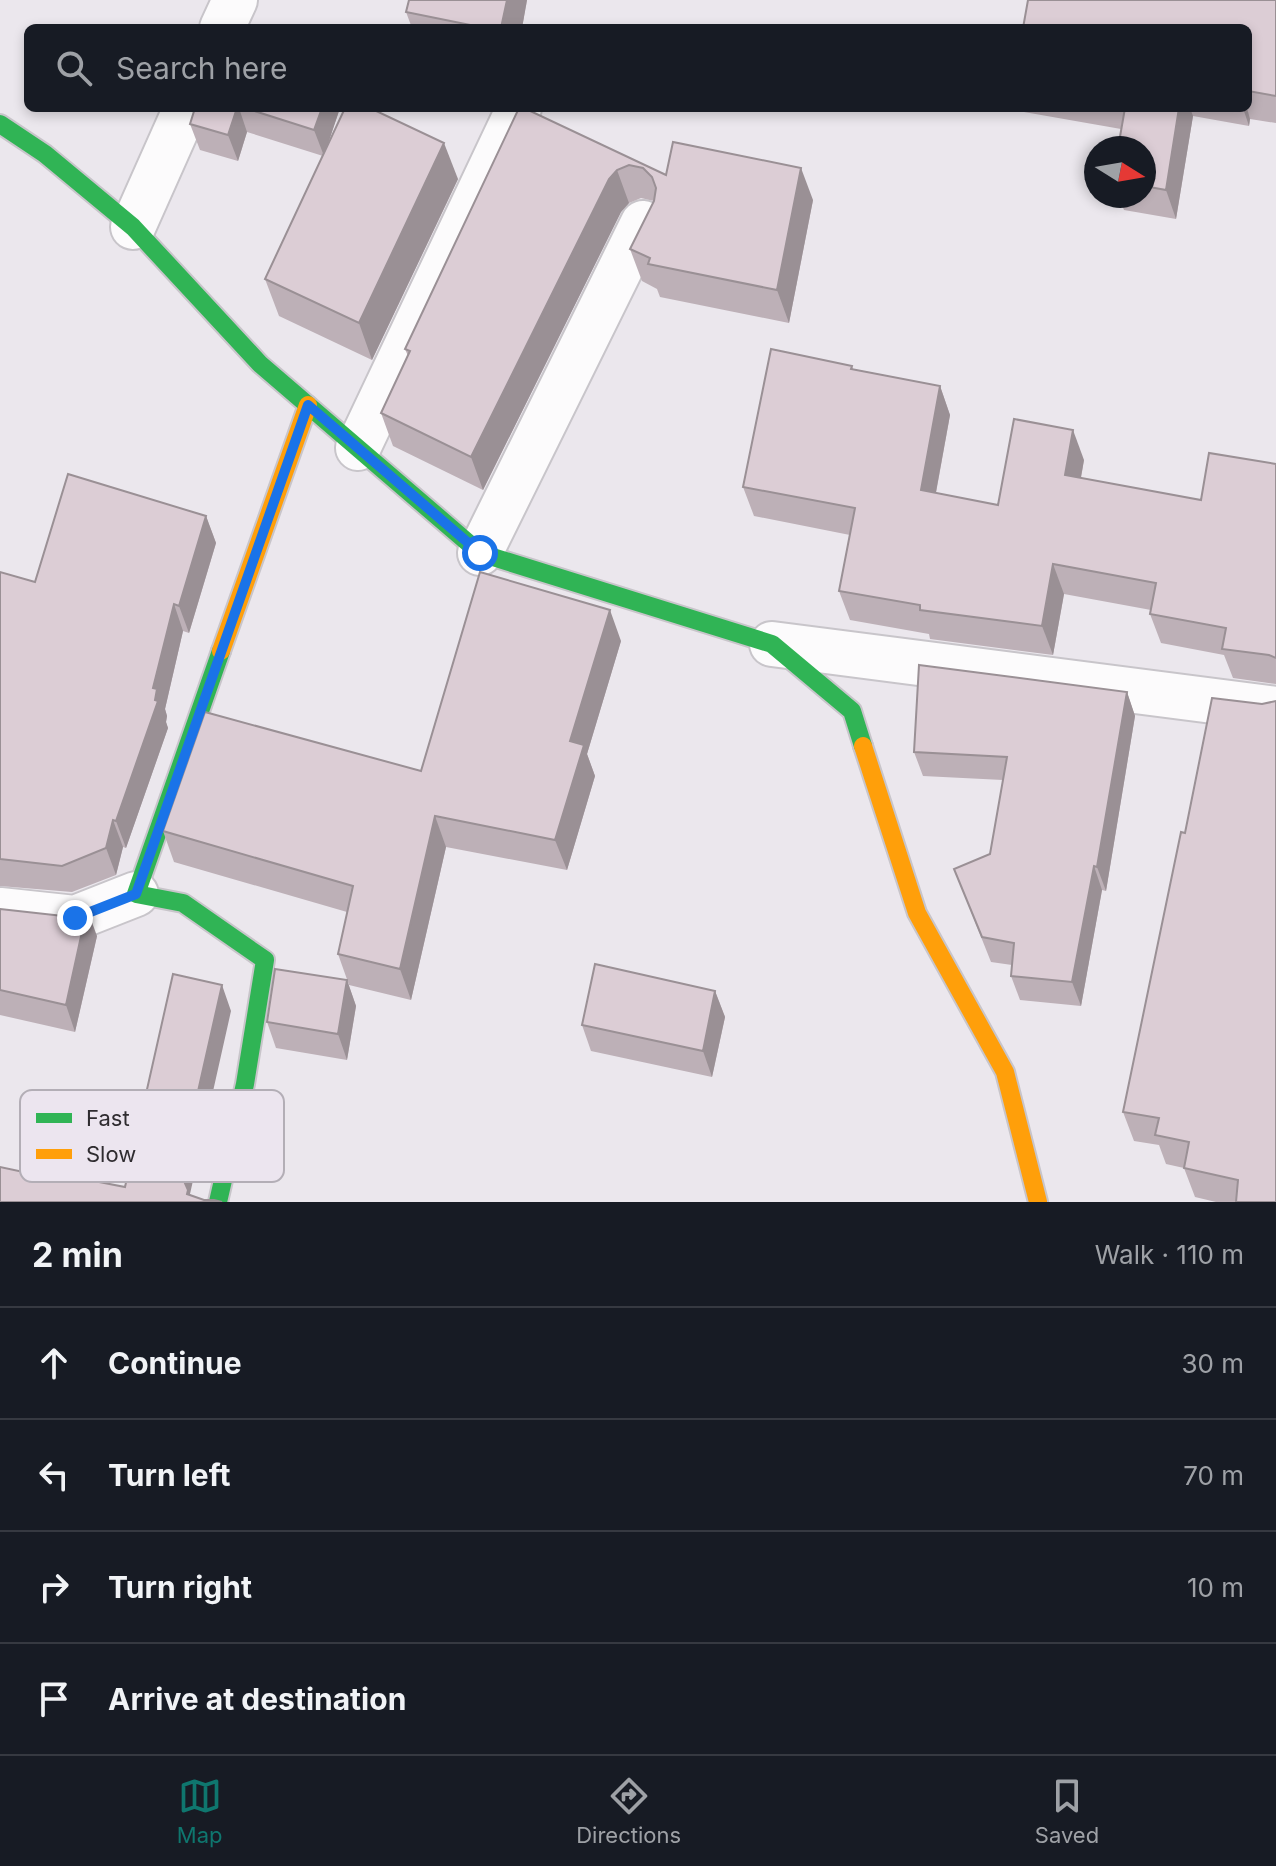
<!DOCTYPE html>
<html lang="en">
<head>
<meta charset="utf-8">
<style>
	:root { --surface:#171b24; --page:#242831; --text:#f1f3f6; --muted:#9ea1a6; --line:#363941; --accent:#0f766e }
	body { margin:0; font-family:Inter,sans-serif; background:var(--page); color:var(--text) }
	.compass { position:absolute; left:1084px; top:136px; width:72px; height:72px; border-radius:50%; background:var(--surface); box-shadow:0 4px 12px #0003; rotate:101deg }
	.stop { position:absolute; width:24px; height:24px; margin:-18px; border:6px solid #1a73e8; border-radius:50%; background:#fff }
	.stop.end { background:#1a73e8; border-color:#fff; box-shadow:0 2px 8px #0008 }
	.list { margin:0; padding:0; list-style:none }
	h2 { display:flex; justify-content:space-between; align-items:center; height:104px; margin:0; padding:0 32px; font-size:34px }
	h2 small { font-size:26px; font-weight:400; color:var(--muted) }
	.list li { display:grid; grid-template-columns:52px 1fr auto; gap:24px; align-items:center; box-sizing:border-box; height:112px; padding:0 32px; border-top:2px solid var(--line) }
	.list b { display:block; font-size:30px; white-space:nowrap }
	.list em { font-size:26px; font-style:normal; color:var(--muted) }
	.icon { flex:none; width:44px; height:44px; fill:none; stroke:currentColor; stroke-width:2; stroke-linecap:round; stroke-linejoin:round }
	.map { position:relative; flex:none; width:1276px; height:1202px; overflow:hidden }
	.search { position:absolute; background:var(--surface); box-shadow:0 4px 12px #0003; left:24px; right:24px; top:24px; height:88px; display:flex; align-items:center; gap:20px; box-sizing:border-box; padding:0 28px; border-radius:12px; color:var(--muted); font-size:30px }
	.sheet { height:552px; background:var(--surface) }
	nav { display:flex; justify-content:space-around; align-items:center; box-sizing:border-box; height:112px; border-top:2px solid var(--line); background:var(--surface); font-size:22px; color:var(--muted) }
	nav a { display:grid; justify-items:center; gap:4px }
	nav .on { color:var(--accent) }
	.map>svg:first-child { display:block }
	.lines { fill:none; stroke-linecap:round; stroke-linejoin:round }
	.street-casing { stroke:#c8c5ca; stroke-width:48 }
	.fast-casing { stroke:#c8c5ca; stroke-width:22 }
	.slow-casing { stroke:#c8c5ca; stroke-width:22 }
	.street { stroke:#fcfbfc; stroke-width:44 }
	.fast { stroke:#30b455; stroke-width:18 }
	.slow { stroke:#ff9f0a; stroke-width:18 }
	.wall { fill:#bdb0b7 }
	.shaded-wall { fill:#9a9095 }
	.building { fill:#dccdd5; stroke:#9a9095; stroke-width:2 }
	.route { stroke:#1a73e8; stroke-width:10 }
	.key { fill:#ece5ef; stroke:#b3aeb6; stroke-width:2 }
	.key-label { font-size:22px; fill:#2f2c30 }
</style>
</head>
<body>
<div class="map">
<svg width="1276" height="1202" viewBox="0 0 1276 1202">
	<rect width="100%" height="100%" fill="#ebe7ed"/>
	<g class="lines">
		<defs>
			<g id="street">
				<polyline points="222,28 235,0"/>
				<polyline points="133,227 186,108"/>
				<polyline points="358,448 519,108"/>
				<polyline points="480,553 643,223"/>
				<polyline points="772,644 1276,709"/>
				<polyline points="0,910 75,918 136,894"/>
			</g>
			<g id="fast">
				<polyline points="0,124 45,154 133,227 260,364 480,553 772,644 852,711 863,746"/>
				<polyline points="218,1202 245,1084 265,960 183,903 136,894 221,651"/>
			</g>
			<g id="slow">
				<polyline points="221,651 308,405"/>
				<polyline points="863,746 917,913 1005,1072 1038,1202"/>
			</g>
		</defs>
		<use href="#street" class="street-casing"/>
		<use href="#fast" class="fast-casing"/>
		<use href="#slow" class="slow-casing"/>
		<use href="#street" class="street"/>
		<use href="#fast" class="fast"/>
		<use href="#slow" class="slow"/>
	</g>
	<g class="wall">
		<polygon points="409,0 527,0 522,28 412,28 406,12"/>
		<polygon points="1276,0 1276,123 1250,119 1249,126 1193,116 1176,219 1124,210 1118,196 1144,196 1144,148 1121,129 1024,112 1023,108 1248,108 1248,28"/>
		<polygon points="195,108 340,108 327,146 458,179 372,360 279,316 265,279 323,156 247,132 238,161 200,150 190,124"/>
		<polygon points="519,108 666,175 813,200 789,323 660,297 657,289 642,281 630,249 654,201 641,198 629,203 621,212 483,490 393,446 381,413 408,356 405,349"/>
		<polygon points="852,366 853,369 940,386 950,415 936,493 998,505 1084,460 1081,478 1201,500 1276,464 1276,684 1233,678 1224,655 1161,643 1150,614 1151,610 1064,594 1053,655 930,639 929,634 850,620 839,591 850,535 754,516 743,487"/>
		<polygon points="206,516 216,543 189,633 183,631 165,709 167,716 166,722 168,728 126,848 123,847 116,875 72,892 0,886 0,572 35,582"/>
		<polygon points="621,641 587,754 595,776 567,870 446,847 411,1000 349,985 338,954 347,912 174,862 163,831 421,771"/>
		<polygon points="1127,692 1135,716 1106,891 1102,890 1081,1006 1020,1000 1011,976 1012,965 991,962 954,869 990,854 1003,780 923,776 914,752"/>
		<polygon points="1274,703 1276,1202 1216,1202 1195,1197 1184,1168 1166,1164 1159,1145 1134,1141 1123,1112 1185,833 1262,704"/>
		<polygon points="0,909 97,936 75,1032 0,1015"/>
		<polygon points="347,980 356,1006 347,1060 276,1048 267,1022"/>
		<polygon points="715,991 725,1017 712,1077 591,1051 582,1025"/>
	</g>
	<g class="shaded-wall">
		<polygon points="507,0 527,0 522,28 501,28"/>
		<polygon points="237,108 239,108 247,132 238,161 228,135"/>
		<polygon points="322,108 340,108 324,156 314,130"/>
		<polygon points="1179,108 1190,108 1193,116 1176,219 1166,190"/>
		<polygon points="1243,108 1247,108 1250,119 1249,126"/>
		<polygon points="444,143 458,179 372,360 359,323"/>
		<polygon points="801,168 813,200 789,323 777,290"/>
		<polygon points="617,170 629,203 621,212 483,490 471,457 609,179"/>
		<polygon points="940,386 950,415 931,519 921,490"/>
		<polygon points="1073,430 1084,460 1076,504 1065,475"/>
		<polygon points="206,516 216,543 189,633 179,606"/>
		<polygon points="1053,564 1064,594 1053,655 1042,626"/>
		<polygon points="174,604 183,631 165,709 167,716 166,722 168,728 126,848 116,821 155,700 153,688"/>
		<polygon points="610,610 621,641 587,754 595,776 567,870 555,840 570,741"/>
		<polygon points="1127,692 1135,716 1106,891 1097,867"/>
		<polygon points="435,816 446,847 411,1000 400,969"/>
		<polygon points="113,820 123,847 116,875 106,848"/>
		<polygon points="1094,866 1102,890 1081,1006 1072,982"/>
		<polygon points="87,909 97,936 75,1032 66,1005"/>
		<polygon points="347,980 356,1006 347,1060 338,1034"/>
		<polygon points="222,985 231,1011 190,1194 193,1202 178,1180"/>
		<polygon points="715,991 725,1017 712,1077 703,1051"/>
	</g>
	<g class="building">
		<polygon points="409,0 507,0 501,28 485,28 406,12"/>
		<polygon points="1028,0 1276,0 1276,96 1248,91 1248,28 1023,28"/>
		<polygon points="195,108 237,108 228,135 190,124"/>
		<polygon points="245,108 322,108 314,130"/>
		<polygon points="345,108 370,108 444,143 359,323 265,279"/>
		<polygon points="519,108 524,108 666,175 673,142 801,168 777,290 648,264 650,258 630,249 654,201 656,188 652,177 643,168 629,165 617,170 609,179 471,457 381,413 410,351 405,349"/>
		<polygon points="1125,108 1179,108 1166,190 1144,186 1144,148 1118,148"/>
		<polygon points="771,349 852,366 851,369 940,386 921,490 998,505 1014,419 1073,430 1065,475 1201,500 1209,453 1276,464 1276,658 1269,655 1222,649 1226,628 1150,614 1156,583 1053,564 1042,626 920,610 920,605 839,591 855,508 743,487"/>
		<polygon points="68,474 206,516 179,606 174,604 153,688 157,689 155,700 158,701 116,821 113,820 106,848 62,866 0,859 0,572 35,582"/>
		<polygon points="480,572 610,610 570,741 584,745 555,840 435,816 400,969 338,954 353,886 163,831 205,712 421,771"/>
		<polygon points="919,665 1127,692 1097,867 1094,866 1072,982 1011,976 1014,943 982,937 954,869 990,854 1007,757 914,752"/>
		<polygon points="1212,698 1262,704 1276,701 1276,1202 1236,1202 1238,1180 1184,1168 1189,1142 1155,1135 1159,1118 1123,1112 1181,832 1185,833"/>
		<polygon points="0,909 63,916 87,909 66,1005 0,990"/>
		<polygon points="595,964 715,991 703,1051 582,1025"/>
		<polygon points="275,969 347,980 338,1034 267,1022"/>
		<polygon points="173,974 222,985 178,1180 184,1181 188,1190 187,1194 204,1200 214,1200 222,1202 0,1202 0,1167 47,1177 48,1172 125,1187"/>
	</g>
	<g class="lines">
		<polyline class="route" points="75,918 136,894 308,405 480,553"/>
	</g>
	<rect x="20" y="1090" width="264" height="92" rx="12" class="key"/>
	<rect x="36" y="1113" width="36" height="10" fill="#30b455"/>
	<rect x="36" y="1149" width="36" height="10" fill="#ff9f0a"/>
	<g class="key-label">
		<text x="86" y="1126">Fast</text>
		<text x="86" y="1162">Slow</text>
	</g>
</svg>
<svg class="compass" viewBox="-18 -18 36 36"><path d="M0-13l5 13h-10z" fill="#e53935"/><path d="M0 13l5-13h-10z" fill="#9ea1a6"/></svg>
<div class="stop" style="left:480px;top:553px"></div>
<div class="stop end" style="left:75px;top:918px"></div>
<div class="search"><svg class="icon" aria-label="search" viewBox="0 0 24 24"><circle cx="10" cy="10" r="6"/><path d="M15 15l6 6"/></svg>Search here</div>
</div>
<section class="sheet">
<h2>2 min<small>Walk · 110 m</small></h2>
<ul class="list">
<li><svg class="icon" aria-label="ahead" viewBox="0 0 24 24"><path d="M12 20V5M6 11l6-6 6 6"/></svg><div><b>Continue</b></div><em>30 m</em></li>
<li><svg class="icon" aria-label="left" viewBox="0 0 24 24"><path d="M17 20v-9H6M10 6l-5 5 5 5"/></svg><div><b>Turn left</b></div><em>70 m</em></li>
<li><svg class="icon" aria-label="right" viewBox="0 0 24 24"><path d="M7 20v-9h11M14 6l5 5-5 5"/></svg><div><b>Turn right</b></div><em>10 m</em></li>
<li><svg class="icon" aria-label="arrive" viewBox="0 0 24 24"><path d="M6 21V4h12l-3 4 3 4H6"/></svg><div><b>Arrive at destination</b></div></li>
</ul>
</section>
<nav>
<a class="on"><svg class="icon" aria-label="map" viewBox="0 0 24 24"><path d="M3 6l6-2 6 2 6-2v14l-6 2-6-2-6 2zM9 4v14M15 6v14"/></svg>Map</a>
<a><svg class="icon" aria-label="directions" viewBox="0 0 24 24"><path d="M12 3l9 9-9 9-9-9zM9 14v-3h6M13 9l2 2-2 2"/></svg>Directions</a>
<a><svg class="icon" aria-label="saved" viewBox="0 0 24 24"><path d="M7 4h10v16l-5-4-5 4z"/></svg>Saved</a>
</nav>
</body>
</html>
